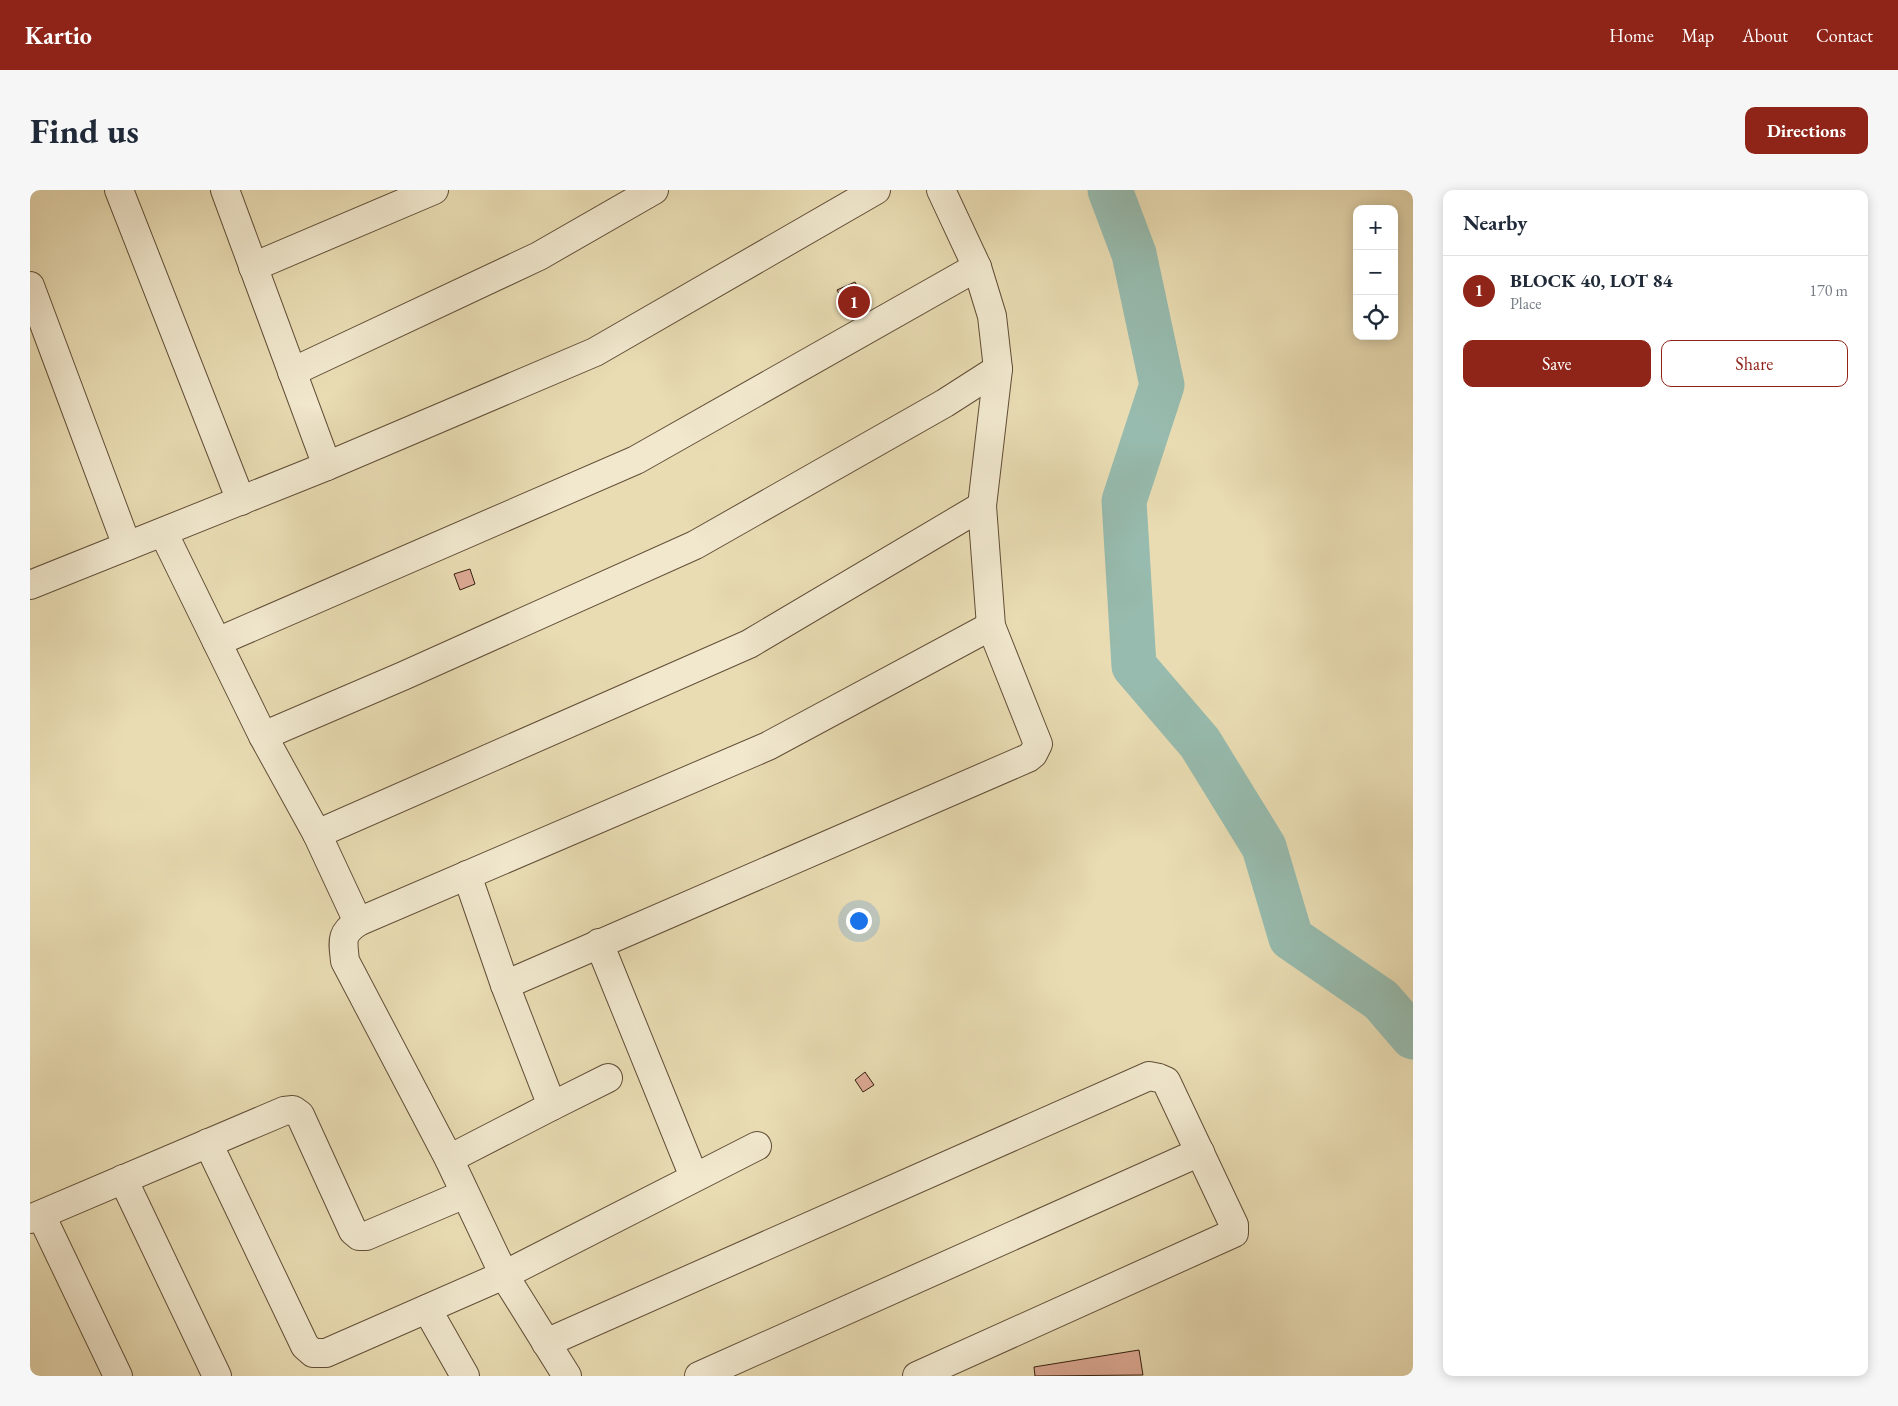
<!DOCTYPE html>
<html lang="en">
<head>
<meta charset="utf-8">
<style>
	:root { --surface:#fff; --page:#f6f6f7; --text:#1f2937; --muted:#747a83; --line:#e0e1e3; --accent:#8f2418 }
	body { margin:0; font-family:"EB Garamond",serif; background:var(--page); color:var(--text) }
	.controls { position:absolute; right:15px; top:15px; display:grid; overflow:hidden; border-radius:10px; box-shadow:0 2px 12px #0003 }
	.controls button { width:45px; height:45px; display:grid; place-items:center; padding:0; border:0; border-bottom:1px solid var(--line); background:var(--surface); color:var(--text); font:25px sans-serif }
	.you { position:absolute; left:828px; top:730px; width:18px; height:18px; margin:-12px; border:4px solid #fff; border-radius:50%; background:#1a73e8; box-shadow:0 0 0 8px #1a73e833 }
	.badge { display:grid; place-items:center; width:32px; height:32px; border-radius:50%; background:var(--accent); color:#fff; font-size:16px; font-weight:700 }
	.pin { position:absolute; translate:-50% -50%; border:2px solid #fff; box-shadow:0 1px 5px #0006 }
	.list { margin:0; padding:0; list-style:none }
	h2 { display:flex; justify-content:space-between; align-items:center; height:65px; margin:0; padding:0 20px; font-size:21px }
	h2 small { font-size:16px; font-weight:400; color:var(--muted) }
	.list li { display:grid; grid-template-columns:32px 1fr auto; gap:15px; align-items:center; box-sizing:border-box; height:70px; padding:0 20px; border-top:1px solid var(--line) }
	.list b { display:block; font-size:19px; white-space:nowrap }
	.list p { margin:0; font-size:16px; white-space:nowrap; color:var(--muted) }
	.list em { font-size:16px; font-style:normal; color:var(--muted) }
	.actions { display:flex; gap:10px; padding:15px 20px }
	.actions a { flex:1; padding:11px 0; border:1px solid var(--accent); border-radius:10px; text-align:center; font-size:18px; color:var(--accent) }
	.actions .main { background:var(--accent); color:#fff }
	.icon { flex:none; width:28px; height:28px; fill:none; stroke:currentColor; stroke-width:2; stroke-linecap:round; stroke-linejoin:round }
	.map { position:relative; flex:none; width:1383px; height:1186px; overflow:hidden; border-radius:10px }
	header { display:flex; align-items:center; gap:30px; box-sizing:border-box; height:70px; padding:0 25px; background:var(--accent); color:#fff }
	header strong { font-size:24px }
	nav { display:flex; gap:28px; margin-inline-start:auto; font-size:18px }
	.intro { display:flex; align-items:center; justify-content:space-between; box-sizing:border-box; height:120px; padding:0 30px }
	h1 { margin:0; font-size:35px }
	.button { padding:12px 22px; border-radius:10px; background:var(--accent); color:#fff; font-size:18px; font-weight:700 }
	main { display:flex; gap:30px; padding:0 30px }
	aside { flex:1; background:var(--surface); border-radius:10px; box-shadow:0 2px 12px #0003 }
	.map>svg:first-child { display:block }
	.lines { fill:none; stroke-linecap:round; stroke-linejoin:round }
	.river { stroke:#97bbae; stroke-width:45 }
	.building { fill:#dda994; stroke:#341f0e }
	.minor-casing { stroke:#614e37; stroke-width:30 }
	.minor { stroke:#f1e8ce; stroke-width:28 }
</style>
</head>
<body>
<header>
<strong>Kartio</strong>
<nav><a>Home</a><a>Map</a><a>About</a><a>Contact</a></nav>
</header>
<div class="intro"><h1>Find us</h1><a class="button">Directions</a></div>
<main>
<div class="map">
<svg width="1383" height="1186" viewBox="0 0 1383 1186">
	<rect width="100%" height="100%" fill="#e9dcb3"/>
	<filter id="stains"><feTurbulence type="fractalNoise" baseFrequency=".004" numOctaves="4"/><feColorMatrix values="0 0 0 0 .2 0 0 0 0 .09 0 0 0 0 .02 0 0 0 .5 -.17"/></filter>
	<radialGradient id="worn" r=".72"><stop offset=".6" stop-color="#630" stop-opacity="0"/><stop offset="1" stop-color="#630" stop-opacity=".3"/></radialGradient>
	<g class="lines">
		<polyline class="river" points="1080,0 1104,64 1132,195 1094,311 1104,476 1170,553 1234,657 1261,748 1351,810 1383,847"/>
	</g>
	<g class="building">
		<polygon points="825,92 841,123 824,131 807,100"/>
		<polygon points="440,379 445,394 430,400 424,384"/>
		<polygon points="835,882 844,895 833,902 825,890"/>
		<polygon points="1109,1160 1113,1185 1005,1186 1004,1177"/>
	</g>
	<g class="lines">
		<defs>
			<g id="minor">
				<polyline points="89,0 211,311"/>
				<polyline points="195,0 297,276"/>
				<polyline points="223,77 404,0"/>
				<polyline points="0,96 97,356"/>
				<polyline points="262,182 509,66 624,0"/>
				<polyline points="133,342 233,546 287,644 328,732"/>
				<polyline points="0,395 297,276 565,162 846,0"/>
				<polyline points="187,452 606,270 947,77"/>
				<polyline points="233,546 373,486 665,355 915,213 968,179"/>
				<polyline points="287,644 719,454 952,316"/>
				<polyline points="437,685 475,795 522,916"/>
				<polyline points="569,753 664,987"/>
				<polyline points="475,795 998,568 1003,564 1008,554 961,436 952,316 968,179 962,126 947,77 911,0"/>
				<polyline points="178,953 275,1156 283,1163 296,1163 474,1085 727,956"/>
				<polyline points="419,969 522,916 578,888"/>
				<polyline points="93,989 187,1186"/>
				<polyline points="11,1025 88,1186"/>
				<polyline points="0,1029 254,921 263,920 270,925 323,1041 329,1046 336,1046 435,1004"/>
				<polyline points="397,1119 435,1186"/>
				<polyline points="516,1153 1119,886 1129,888 1136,891 1204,1035 1204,1043 887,1186"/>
				<path d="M 537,1186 L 474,1085 L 419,969 L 315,771 C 313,751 310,744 328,732 L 738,556 L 961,436"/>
				<polyline points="669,1186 1170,962"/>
			</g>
		</defs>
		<use href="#minor" class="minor-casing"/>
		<use href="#minor" class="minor"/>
	</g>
	<rect width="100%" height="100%" filter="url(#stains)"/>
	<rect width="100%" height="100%" fill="url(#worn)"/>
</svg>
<div class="controls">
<button>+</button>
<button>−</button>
<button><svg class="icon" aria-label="locate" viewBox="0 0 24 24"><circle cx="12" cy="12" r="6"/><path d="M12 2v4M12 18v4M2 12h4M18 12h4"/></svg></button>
</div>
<div class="you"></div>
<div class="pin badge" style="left:824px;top:112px">1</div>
</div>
<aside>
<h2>Nearby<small></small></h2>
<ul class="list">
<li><span class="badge">1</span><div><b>BLOCK 40, LOT 84</b><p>Place</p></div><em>170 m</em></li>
</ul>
<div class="actions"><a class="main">Save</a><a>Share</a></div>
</aside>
</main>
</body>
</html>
